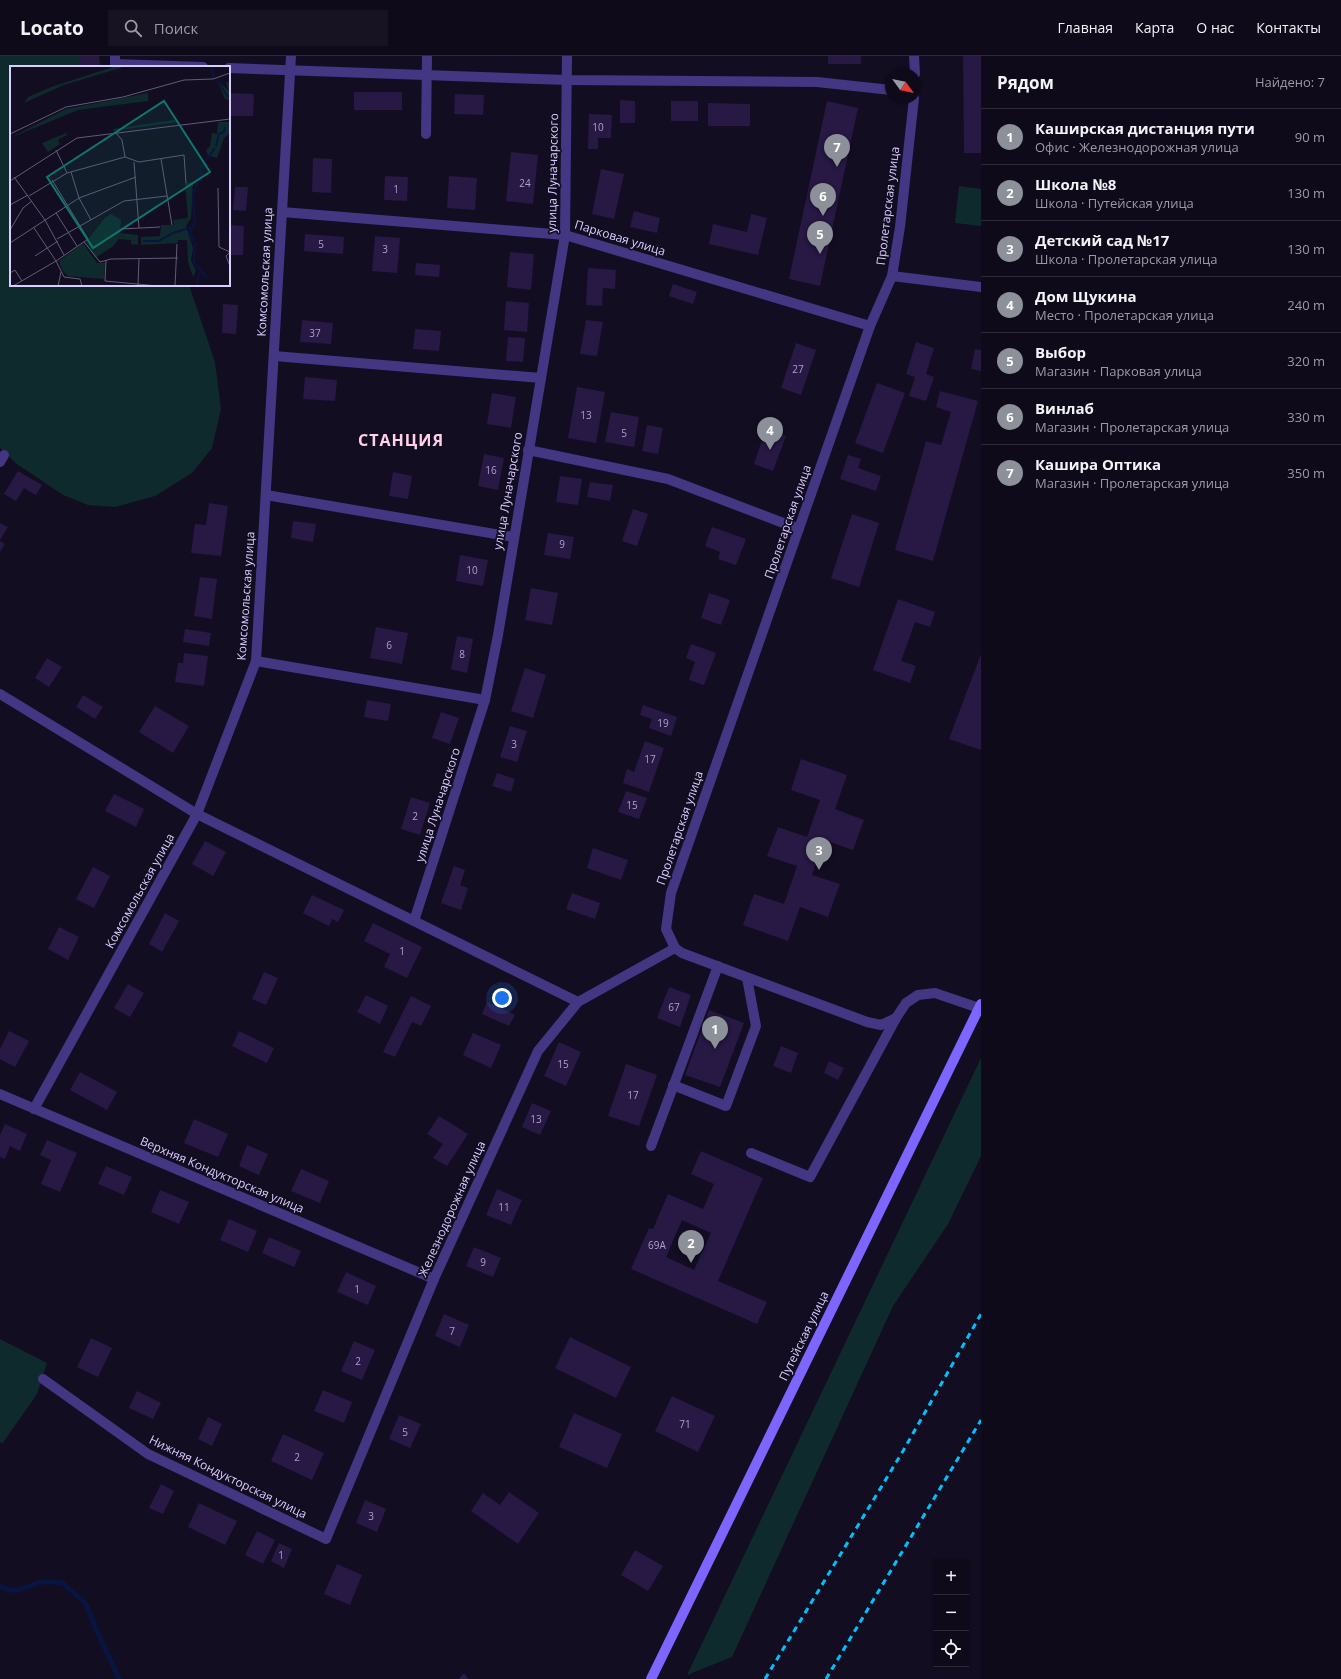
<!DOCTYPE html>
<html lang="ru">
<head>
<meta charset="utf-8">
<style>
	:root { --surface:#0e0a1a; --page:#171323; --text:#f1f3f6; --muted:#9b9aa2; --line:#2e2b39; --accent:#8c9099 }
	body { margin:0; font-family:"Open Sans",sans-serif; background:var(--page); color:var(--text) }
	.controls { position:absolute; right:12px; bottom:12px; display:grid; overflow:hidden; border-radius:0px; box-shadow:0 1px 3px #0004 }
	.controls button { width:36px; height:36px; display:grid; place-items:center; padding:0; border:0; border-bottom:1px solid var(--line); background:var(--surface); color:var(--text); font:20px sans-serif }
	.compass { position:absolute; left:885px; top:12px; width:36px; height:36px; border-radius:50%; background:var(--surface); box-shadow:0 1px 3px #0004; rotate:123deg }
	.you { position:absolute; left:502px; top:942px; width:14px; height:14px; margin:-10px; border:3px solid #fff; border-radius:50%; background:#1a73e8; box-shadow:0 0 0 6px #1a73e833 }
	.badge { display:grid; place-items:center; width:26px; height:26px; border-radius:50%; background:var(--accent); color:#fff; font-size:13px; font-weight:700 }
	.pin { position:absolute; translate:-50% -33px; filter:drop-shadow(0 1px 2px #0008) }
	.pin::after { content:''; position:absolute; top:21px; width:14px; height:12px; background:inherit; clip-path:polygon(0 0,100% 0,50% 100%) }
	.list { margin:0; padding:0; list-style:none }
	h2 { display:flex; justify-content:space-between; align-items:center; height:52px; margin:0; padding:0 16px; font-size:17px }
	h2 small { font-size:13px; font-weight:400; color:var(--muted) }
	.list li { display:grid; grid-template-columns:26px 1fr auto; gap:12px; align-items:center; box-sizing:border-box; height:56px; padding:0 16px; border-top:1px solid var(--line) }
	.list b { display:block; font-size:15px; white-space:nowrap }
	.list p { margin:0; font-size:13px; white-space:nowrap; color:var(--muted) }
	.list em { font-size:13px; font-style:normal; color:var(--muted) }
	.icon { flex:none; width:22px; height:22px; fill:none; stroke:currentColor; stroke-width:2; stroke-linecap:round; stroke-linejoin:round }
	.map { position:relative; flex:none; width:981px; height:1623px; overflow:hidden }
	header { display:flex; align-items:center; gap:24px; box-sizing:border-box; height:56px; padding:0 20px; background:var(--surface); border-bottom:1px solid var(--line) }
	header strong { font-size:19px }
	nav { display:flex; gap:22px; margin-inline-start:auto; font-size:14px }
	.search { width:280px; height:36px; background:var(--page); display:flex; align-items:center; gap:10px; box-sizing:border-box; padding:0 14px; border-radius:0px; color:var(--muted); font-size:15px }
	main { display:flex }
	aside { flex:1; background:var(--surface) }
	.map>svg:first-child { display:block }
	.green { fill:#0f2a2c }
	.lines { fill:none; stroke-linecap:round; stroke-linejoin:round }
	.stream { stroke:#081540; stroke-width:5 }
	.building { fill:#271844; fill-rule:evenodd }
	.lane { stroke:#433683; stroke-width:10 }
	.street { stroke:#433683; stroke-width:10 }
	.secondary { stroke:#7d65ff; stroke-width:10 }
	.rail { stroke:#00c0f9; stroke-width:3; stroke-dasharray:6 5; stroke-linecap:butt }
	.labels { text-anchor:middle; stroke-width:3.5; stroke-linejoin:round; paint-order:stroke }
	.number-label { font-size:10px; fill:#ada0d0 }
	.street-label { font-size:12px; fill:#daceff; stroke:#130d22 }
	.district-label { font-size:16px; font-weight:bold; letter-spacing:1px; fill:#ffd0e8; stroke:#130d22 }
	.inset-river { fill:none; stroke:#081540; stroke-width:2 }
	.inset-road { fill:none; stroke:#635a7a; stroke-width:1 }
	.view { fill:#0f766e; fill-opacity:0.15; stroke:#0f766e; stroke-width:2 }
	.inset-edge { fill:none; stroke:#daceff; stroke-width:2 }
</style>
</head>
<body>
<header>
<strong>Locato</strong>
<div class="search"><svg class="icon" aria-label="search" viewBox="0 0 24 24"><circle cx="10" cy="10" r="6"/><path d="M15 15l6 6"/></svg>Поиск</div>
<nav><a>Главная</a><a>Карта</a><a>О нас</a><a>Контакты</a></nav>
</header>
<main>
<div class="map">
<svg width="981" height="1623" viewBox="0 0 981 1623">
	<rect width="100%" height="100%" fill="#130d22"/>
	<g class="green">
		<polygon points="0,0 99,0 100,11 11,11 11,229 189,229 215,306 221,353 212,392 192,417 155,440 115,451 88,449 63,439 17,408 0,392"/>
		<polygon points="959,130 981,133 981,170 955,167"/>
		<polygon points="981,1002 981,1100 948,1168 893,1250 732,1601 687,1619"/>
		<polygon points="0,1283 47,1307 37,1338 2,1388 0,1385"/>
	</g>
	<g class="lines">
		<path class="stream" d="M 0,1530 C 18,1541 26,1528 43,1526 C 49,1525 56,1526 63,1527 L 86,1548 L 96,1573 L 119,1623"/>
	</g>
	<g class="building">
		<polygon points="79,0 99,0 100,11 79,11"/>
		<rect x="828" y="0" width="33" height="8"/>
		<polygon points="963,0 981,0 981,97 964,97"/>
		<rect x="354" y="36" width="48" height="18"/>
		<polygon points="229,37 254,38 253,60 229,60"/>
		<polygon points="455,38 484,39 483,59 454,58"/>
		<polygon points="620,44 635,45 635,67 620,67"/>
		<rect x="671" y="45" width="27" height="20"/>
		<polygon points="827,45 858,52 820,230 789,223"/>
		<polygon points="708,47 750,48 750,70 708,70"/>
		<polygon points="589,58 612,59 611,82 598,82 598,93 588,93"/>
		<polygon points="511,96 538,99 533,148 506,145"/>
		<polygon points="313,102 332,103 331,137 312,136"/>
		<polygon points="601,113 624,118 614,163 592,158"/>
		<polygon points="385,120 408,121 407,145 384,144"/>
		<polygon points="449,120 477,122 475,154 447,152"/>
		<polygon points="235,131 248,131 246,155 233,154"/>
		<polygon points="634,155 660,162 657,177 630,171"/>
		<polygon points="751,158 767,162 758,199 709,188 713,168 747,176"/>
		<polygon points="230,169 244,170 243,199 229,199"/>
		<polygon points="305,178 344,181 343,198 304,195"/>
		<polygon points="375,180 400,182 397,217 372,215"/>
		<polygon points="510,196 534,198 531,234 507,231"/>
		<polygon points="416,207 440,209 439,221 415,219"/>
		<polygon points="588,212 616,214 615,233 603,232 602,250 586,249"/>
		<polygon points="673,228 697,236 693,248 669,240"/>
		<polygon points="506,245 529,247 527,276 504,274"/>
		<polygon points="223,248 238,249 236,278 222,277"/>
		<polygon points="302,264 333,267 331,288 300,286"/>
		<polygon points="586,264 603,266 597,300 580,298"/>
		<polygon points="415,273 441,275 439,295 413,293"/>
		<polygon points="508,281 525,282 523,306 506,305"/>
		<polygon points="916,286 934,292 926,318 934,321 926,345 909,340 915,321 906,318"/>
		<polygon points="796,287 816,294 801,339 781,332"/>
		<polygon points="975,293 981,294 981,315 971,313"/>
		<polygon points="305,321 337,324 335,345 303,343"/>
		<polygon points="877,327 905,337 883,397 855,387"/>
		<polygon points="577,331 605,336 596,387 568,382"/>
		<polygon points="940,335 978,345 933,505 895,494 926,385 941,389 951,356 936,351"/>
		<polygon points="492,337 516,341 511,372 487,368"/>
		<polygon points="611,356 639,361 634,391 605,386"/>
		<polygon points="647,369 663,372 658,398 642,395"/>
		<polygon points="766,373 786,380 773,415 754,408"/>
		<polygon points="484,398 504,402 498,434 478,430"/>
		<polygon points="848,399 861,403 858,412 881,420 876,435 840,423"/>
		<polygon points="18,415 42,429 36,439 24,432 16,445 4,438"/>
		<polygon points="393,416 412,420 408,443 389,440"/>
		<polygon points="560,420 582,423 578,449 556,446"/>
		<polygon points="590,426 613,429 610,445 587,441"/>
		<polygon points="209,447 228,450 221,500 191,497 195,468 206,469"/>
		<polygon points="633,453 648,458 637,490 622,485"/>
		<polygon points="852,458 879,467 859,531 831,522"/>
		<polygon points="293,465 316,468 313,486 291,482"/>
		<polygon points="0,467 8,471 0,484"/>
		<polygon points="712,471 746,483 736,509 718,503 720,496 705,490"/>
		<polygon points="548,477 574,481 570,503 544,499"/>
		<polygon points="0,485 5,488 0,496"/>
		<polygon points="460,499 488,504 483,530 456,525"/>
		<polygon points="200,521 217,523 212,563 194,560"/>
		<polygon points="531,532 558,537 552,569 525,564"/>
		<polygon points="709,537 730,544 721,569 701,562"/>
		<polygon points="898,543 935,556 930,571 915,566 901,605 916,610 910,627 873,614"/>
		<polygon points="376,571 408,577 402,608 370,602"/>
		<polygon points="185,573 211,577 209,590 183,586"/>
		<polygon points="457,580 473,583 467,617 451,613"/>
		<polygon points="691,588 716,597 704,629 689,624 695,606 686,602"/>
		<polygon points="184,597 208,600 204,630 175,626 178,607 183,607"/>
		<polygon points="981,598 981,694 949,683"/>
		<polygon points="47,602 62,611 49,631 35,622"/>
		<polygon points="525,612 546,619 533,662 511,655"/>
		<polygon points="83,639 103,651 95,663 76,651"/>
		<polygon points="367,644 391,648 388,665 364,661"/>
		<polygon points="643,649 677,661 671,680 649,672 652,663 640,659"/>
		<polygon points="155,650 189,670 173,697 139,676"/>
		<polygon points="441,656 459,662 450,688 432,682"/>
		<polygon points="510,670 527,675 517,706 500,701"/>
		<polygon points="645,685 664,692 649,736 623,727 627,713 634,716"/>
		<polygon points="801,703 847,719 835,753 864,764 853,794 824,784 812,819 840,828 828,861 800,851 788,885 743,869 754,838 784,848 797,810 767,800 778,771 807,781 820,744 791,734"/>
		<polygon points="497,717 515,723 511,736 492,730"/>
		<polygon points="626,735 647,742 639,763 618,756"/>
		<polygon points="114,738 144,753 136,771 105,755"/>
		<polygon points="411,741 430,747 420,779 401,773"/>
		<polygon points="205,785 226,796 213,820 192,808"/>
		<polygon points="593,792 628,804 621,824 587,812"/>
		<polygon points="454,810 465,814 460,829 468,832 461,854 441,847"/>
		<polygon points="93,811 110,820 94,852 76,843"/>
		<polygon points="572,837 600,847 595,863 566,853"/>
		<polygon points="312,839 344,854 338,866 332,863 329,870 303,857"/>
		<polygon points="165,857 179,865 162,896 149,888"/>
		<polygon points="373,867 422,891 407,922 384,911 390,898 364,885"/>
		<polygon points="59,871 79,881 68,904 48,893"/>
		<polygon points="264,916 278,922 266,949 252,943"/>
		<polygon points="128,928 144,937 130,961 114,952"/>
		<polygon points="669,931 691,939 680,971 657,962"/>
		<polygon points="366,939 388,950 380,968 357,956"/>
		<polygon points="411,940 431,950 421,970 412,966 395,1001 383,996"/>
		<polygon points="487,946 515,959 509,970 482,958"/>
		<polygon points="709,954 744,967 720,1031 685,1019"/>
		<polygon points="9,975 29,985 15,1011 0,1003 0,993"/>
		<polygon points="239,975 274,992 267,1007 232,990"/>
		<polygon points="473,977 501,989 491,1012 463,999"/>
		<polygon points="559,986 581,996 566,1030 544,1020"/>
		<polygon points="781,990 798,997 791,1017 773,1010"/>
		<polygon points="829,1005 844,1012 838,1024 824,1017"/>
		<polygon points="626,1008 657,1019 639,1070 608,1060"/>
		<polygon points="80,1016 117,1036 107,1054 70,1034"/>
		<polygon points="532,1047 551,1055 540,1079 522,1071"/>
		<polygon points="439,1060 468,1078 447,1110 433,1102 443,1088 427,1078"/>
		<polygon points="194,1063 228,1078 218,1101 184,1087"/>
		<polygon points="5,1068 27,1078 20,1095 10,1090 5,1103 0,1101 0,1079"/>
		<polygon points="47,1084 77,1097 60,1136 41,1128 51,1104 40,1099"/>
		<polygon points="247,1089 268,1098 259,1119 239,1110"/>
		<path d="M 701,1095 L 763,1122 L 718,1225 L 767,1246 L 757,1268 L 631,1213 L 649,1172 L 653,1173 L 668,1138 L 703,1153 L 714,1128 L 691,1118 ZM 682,1164 L 711,1177 L 694,1214 L 666,1201 Z"/>
		<polygon points="106,1110 132,1121 124,1139 98,1128"/>
		<polygon points="301,1113 329,1125 320,1147 291,1135"/>
		<polygon points="497,1133 522,1144 511,1169 486,1159"/>
		<polygon points="160,1134 189,1146 179,1168 151,1156"/>
		<polygon points="229,1163 257,1175 248,1196 220,1184"/>
		<polygon points="269,1181 301,1195 294,1211 262,1197"/>
		<polygon points="474,1191 501,1202 493,1221 466,1210"/>
		<polygon points="346,1216 376,1230 368,1249 337,1236"/>
		<polygon points="444,1258 469,1269 460,1291 435,1280"/>
		<polygon points="570,1281 631,1311 616,1342 555,1312"/>
		<polygon points="91,1282 112,1292 98,1321 77,1311"/>
		<polygon points="354,1285 375,1294 362,1324 341,1315"/>
		<polygon points="323,1334 352,1346 344,1367 314,1355"/>
		<polygon points="137,1335 161,1347 153,1363 129,1352"/>
		<polygon points="672,1340 715,1360 698,1396 655,1375"/>
		<polygon points="574,1357 622,1378 607,1412 559,1391"/>
		<polygon points="399,1359 421,1368 410,1392 389,1383"/>
		<polygon points="208,1361 222,1368 212,1390 198,1383"/>
		<polygon points="283,1378 324,1397 312,1424 271,1405"/>
		<polygon points="161,1428 174,1435 163,1458 149,1452"/>
		<polygon points="509,1436 539,1457 518,1488 471,1455 483,1437 500,1449"/>
		<polygon points="365,1444 386,1453 377,1476 356,1467"/>
		<polygon points="199,1447 237,1465 225,1489 188,1471"/>
		<polygon points="257,1475 275,1484 263,1508 245,1499"/>
		<polygon points="279,1487 292,1493 284,1512 271,1505"/>
		<polygon points="635,1494 663,1510 648,1535 621,1519"/>
		<polygon points="337,1508 362,1519 350,1549 324,1538"/>
		<polygon points="464,1617 469,1623 458,1623"/>
	</g>
	<g class="lines">
		<g class="lane">
			<polyline points="426,78 427,0"/>
			<polyline points="274,300 541,322"/>
			<polyline points="528,394 668,423 799,473"/>
			<polyline points="266,439 513,481"/>
			<polyline points="256,605 485,644"/>
			<polyline points="673,1029 726,1050 756,970 747,922"/>
			<polyline points="651,1090 718,910"/>
			<polyline points="751,1097 810,1121 896,962"/>
		</g>
		<g class="street">
			<polyline points="115,0 115,8 203,11"/>
			<polyline points="914,0 915,18"/>
			<polyline points="229,12 567,24 817,26 891,34"/>
			<polyline points="914,42 900,171 892,220 870,270 671,837 666,873 675,892 682,897 867,966 881,969 896,962 906,947 918,939 935,937 979,952"/>
			<polyline points="282,156 565,179 870,270"/>
			<polyline points="892,220 981,231"/>
			<polyline points="0,406 4,399"/>
			<polyline points="0,638 197,758 578,946"/>
			<polyline points="414,865 485,644 498,579 565,179 567,0"/>
			<polyline points="0,1038 434,1223"/>
			<polyline points="34,1053 197,758 256,605 291,0"/>
			<polyline points="43,1323 148,1398 326,1483 434,1223 538,995 578,946 675,892"/>
		</g>
		<polyline class="secondary" points="651,1623 981,948"/>
		<g class="rail">
			<polyline points="765,1623 903,1395 981,1258"/>
			<polyline points="826,1623 981,1364"/>
		</g>
	</g>
	<g class="labels">
		<g class="number-label">
			<text x="598" y="75">10</text>
			<text x="525" y="131">24</text>
			<text x="396" y="137">1</text>
			<text x="321" y="192">5</text>
			<text x="385" y="197">3</text>
			<text x="315" y="281">37</text>
			<text x="798" y="317">27</text>
			<text x="586" y="363">13</text>
			<text x="624" y="381">5</text>
			<text x="491" y="418">16</text>
			<text x="562" y="492">9</text>
			<text x="472" y="518">10</text>
			<text x="389" y="593">6</text>
			<text x="462" y="602">8</text>
			<text x="663" y="671">19</text>
			<text x="514" y="692">3</text>
			<text x="650" y="707">17</text>
			<text x="632" y="753">15</text>
			<text x="415" y="764">2</text>
			<text x="402" y="899">1</text>
			<text x="674" y="955">67</text>
			<text x="563" y="1012">15</text>
			<text x="633" y="1043">17</text>
			<text x="536" y="1067">13</text>
			<text x="504" y="1155">11</text>
			<text x="657" y="1193">69А</text>
			<text x="483" y="1210">9</text>
			<text x="357" y="1237">1</text>
			<text x="452" y="1279">7</text>
			<text x="358" y="1309">2</text>
			<text x="685" y="1372">71</text>
			<text x="405" y="1380">5</text>
			<text x="297" y="1405">2</text>
			<text x="371" y="1464">3</text>
			<text x="281" y="1503">1</text>
		</g>
		<g class="street-label">
			<text transform="translate(553 117) rotate(-89)" y="4">улица Луначарского</text>
			<text transform="translate(888 150) rotate(-83)" y="4">Пролетарская улица</text>
			<text transform="translate(620 182) rotate(17)" y="4">Парковая улица</text>
			<text transform="translate(265 216) rotate(-87)" y="4">Комсомольская улица</text>
			<text transform="translate(508 435) rotate(-80)" y="4">улица Луначарского</text>
			<text transform="translate(788 466) rotate(-71)" y="4">Пролетарская улица</text>
			<text transform="translate(246 540) rotate(-86)" y="4">Комсомольская улица</text>
			<text transform="translate(438 749) rotate(-72)" y="4">улица Луначарского</text>
			<text transform="translate(680 772) rotate(-71)" y="4">Пролетарская улица</text>
			<text transform="translate(140 835) rotate(-61)" y="4">Комсомольская улица</text>
			<text transform="translate(222 1119) rotate(23)" y="4">Верхняя Кондукторская улица</text>
			<text transform="translate(452 1153) rotate(-66)" y="4">Железнодорожная улица</text>
			<text transform="translate(804 1280) rotate(-64)" y="4">Путейская улица</text>
			<text transform="translate(228 1421) rotate(26)" y="4">Нижняя Кондукторская улица</text>
		</g>
		<g class="district-label">
			<text x="401" y="390">СТАНЦИЯ</text>
		</g>
	</g>
	<g transform="translate(10 10)">
		<rect width="220" height="220" fill="#130d22"/>
		<path d="M 106,0 L 117,0 L 54,19 L 14,37 L 18,31 L 41,21 ZM 207,14 L 219,25 L 216,16 L 220,17 L 220,34 L 215,33 ZM 138,27 L 138,35 L 68,44 L 0,72 L 56,43 ZM 164,54 L 167,56 L 103,65 L 103,63 ZM 208,56 L 220,56 L 220,67 L 214,72 L 207,92 L 198,89 L 196,84 L 200,80 L 202,67 L 207,68 ZM 56,67 L 57,69 L 48,74 L 50,78 L 38,86 L 32,77 ZM 183,116 L 181,152 L 176,160 L 183,182 L 181,194 L 186,205 L 183,211 L 178,196 L 177,174 L 168,174 L 168,177 L 131,179 L 131,171 L 150,170 L 151,159 L 164,159 L 163,154 L 178,152 L 175,117 ZM 101,148 L 111,154 L 110,167 L 128,169 L 128,179 L 121,178 L 121,174 L 109,173 L 102,181 L 85,192 L 75,177 L 95,152 ZM 73,177 L 87,197 L 95,197 L 94,213 L 58,210 L 52,204 L 49,195 Z" fill="#0f2a2c"/>
		<path class="inset-river" d="M 202,0 L 204,12M 207,14 L 218,31M 206,80 L 209,68 L 214,66 L 215,61M 133,175 L 149,175 L 163,167 L 183,161M 197,212 L 184,197 L 185,179 L 180,166 L 185,156 L 183,131 L 185,122 L 193,111 L 190,103 L 205,82M 186,220 L 190,207"/>
		<path class="inset-road" d="M 106,67 L 112,74 L 115,91M 0,68 L 56,41 L 113,31 L 174,14 L 203,13 L 220,7M 46,84 L 57,107M 115,91 L 129,96 L 174,89 L 176,117M 151,93 L 162,159M 124,96 L 129,162M 61,106 L 69,132 L 81,154M 4,111 L 35,154 L 54,189M 42,114 L 78,173 L 46,195 L 54,211 L 70,213 L 72,220M 0,115 L 67,72 L 220,53M 208,122 L 209,181 L 220,186M 19,130 L 57,107 L 115,91M 0,139 L 18,129M 46,147 L 67,180M 111,163 L 150,161M 0,164 L 13,142 L 22,135M 47,173 L 114,135 L 157,130M 74,176 L 90,196 L 101,193 L 168,192M 0,177 L 69,132 L 126,111M 220,186 L 216,190 L 220,200M 25,190 L 48,175M 96,194 L 95,215 L 148,220M 0,207 L 5,204 L 12,215M 128,219 L 129,192M 3,220 L 46,195 L 24,162M 48,220 L 51,206M 165,220 L 167,178"/>
		<path class="view" d="M 154,35 L 200,106 L 83,182 L 37,111 Z"/>
		<rect width="220" height="220" class="inset-edge"/>
	</g>
</svg>
<div class="controls">
<button>+</button>
<button>−</button>
<button><svg class="icon" aria-label="locate" viewBox="0 0 24 24"><circle cx="12" cy="12" r="6"/><path d="M12 2v4M12 18v4M2 12h4M18 12h4"/></svg></button>
</div>
<svg class="compass" viewBox="-18 -18 36 36"><path d="M0-13l5 13h-10z" fill="#e53935"/><path d="M0 13l5-13h-10z" fill="#9b9aa2"/></svg>
<div class="you"></div>
<div class="pin badge" style="left:715px;top:993px">1</div>
<div class="pin badge" style="left:691px;top:1207px">2</div>
<div class="pin badge" style="left:819px;top:814px">3</div>
<div class="pin badge" style="left:770px;top:394px">4</div>
<div class="pin badge" style="left:820px;top:198px">5</div>
<div class="pin badge" style="left:823px;top:160px">6</div>
<div class="pin badge" style="left:837px;top:111px">7</div>
</div>
<aside>
<h2>Рядом<small>Найдено: 7</small></h2>
<ul class="list">
<li><span class="badge">1</span><div><b>Каширская дистанция пути</b><p>Офис · Железнодорожная улица</p></div><em>90 m</em></li>
<li><span class="badge">2</span><div><b>Школа №8</b><p>Школа · Путейская улица</p></div><em>130 m</em></li>
<li><span class="badge">3</span><div><b>Детский сад №17</b><p>Школа · Пролетарская улица</p></div><em>130 m</em></li>
<li><span class="badge">4</span><div><b>Дом Щукина</b><p>Место · Пролетарская улица</p></div><em>240 m</em></li>
<li><span class="badge">5</span><div><b>Выбор</b><p>Магазин · Парковая улица</p></div><em>320 m</em></li>
<li><span class="badge">6</span><div><b>Винлаб</b><p>Магазин · Пролетарская улица</p></div><em>330 m</em></li>
<li><span class="badge">7</span><div><b>Кашира Оптика</b><p>Магазин · Пролетарская улица</p></div><em>350 m</em></li>
</ul>
</aside>
</main>
</body>
</html>
